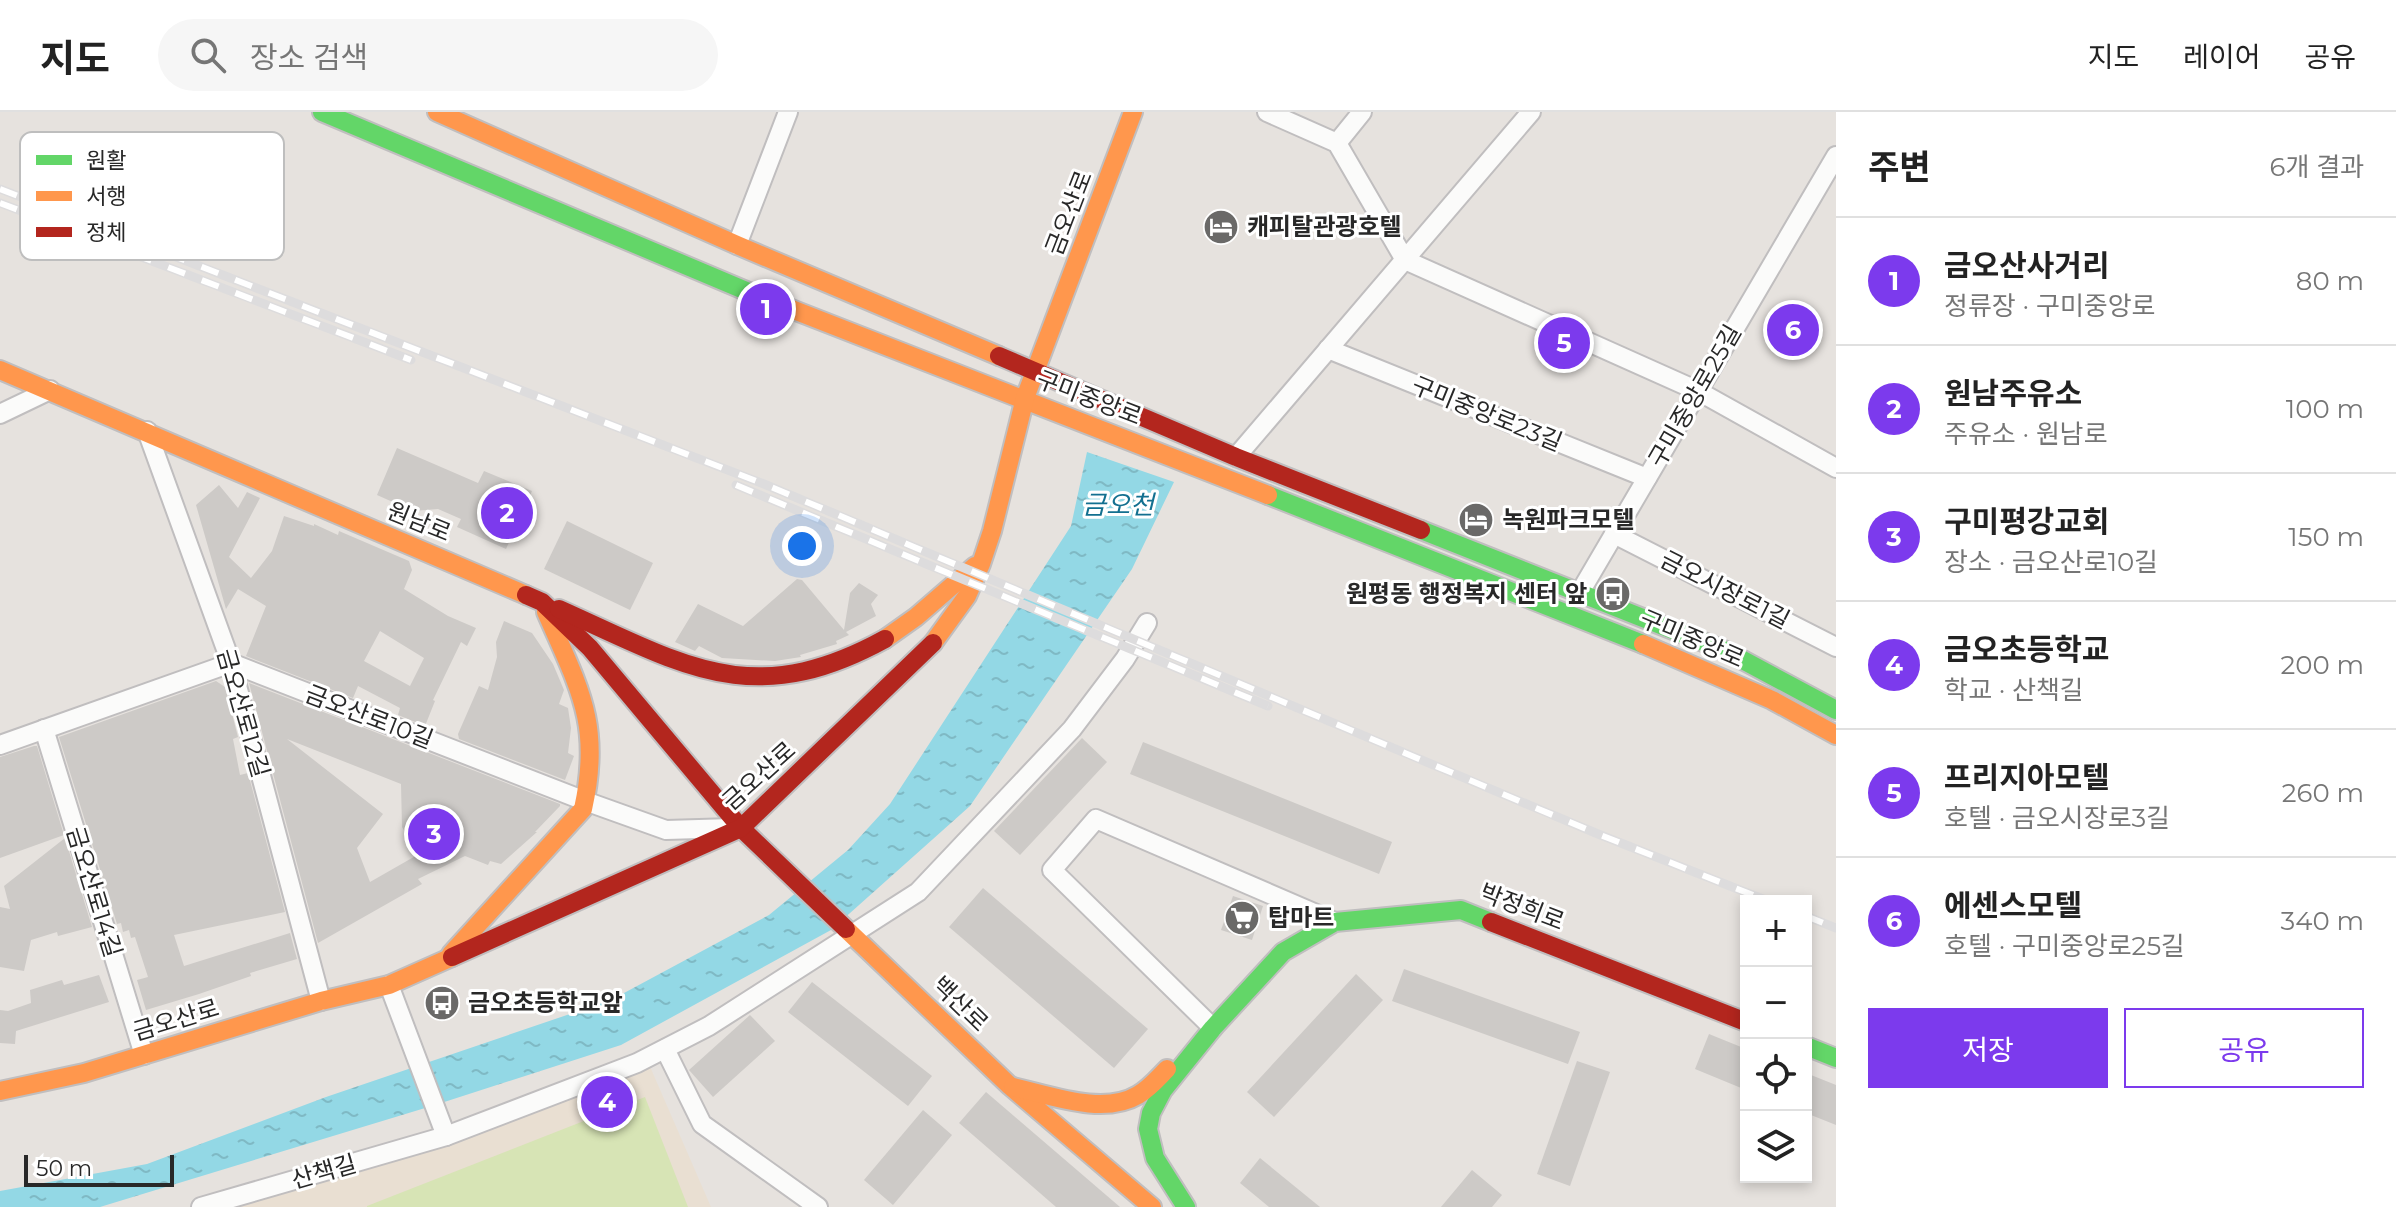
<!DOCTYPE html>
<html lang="ko">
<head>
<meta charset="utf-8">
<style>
	:root { --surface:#fff; --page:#f6f6f6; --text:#222; --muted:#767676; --line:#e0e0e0; --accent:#7c3aed }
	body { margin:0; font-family:Montserrat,"Noto Sans KR",sans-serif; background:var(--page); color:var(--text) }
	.controls { position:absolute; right:24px; bottom:24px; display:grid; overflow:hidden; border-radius:0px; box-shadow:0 4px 12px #0003 }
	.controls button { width:72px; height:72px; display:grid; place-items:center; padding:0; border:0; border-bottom:2px solid var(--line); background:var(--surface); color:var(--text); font:40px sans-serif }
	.scale { position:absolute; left:24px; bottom:20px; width:150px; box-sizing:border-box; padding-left:8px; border:4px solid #282828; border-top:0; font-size:22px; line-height:28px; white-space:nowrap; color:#282828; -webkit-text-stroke:6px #fff; paint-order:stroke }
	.you { position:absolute; left:802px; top:434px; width:28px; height:28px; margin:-20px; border:6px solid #fff; border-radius:50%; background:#1a73e8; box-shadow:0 0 0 12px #1a73e833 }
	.badge { display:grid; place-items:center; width:52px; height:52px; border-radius:50%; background:var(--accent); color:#fff; font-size:26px; font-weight:700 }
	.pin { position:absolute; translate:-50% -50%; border:4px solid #fff; box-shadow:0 2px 8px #0006 }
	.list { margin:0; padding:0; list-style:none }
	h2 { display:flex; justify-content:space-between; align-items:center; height:104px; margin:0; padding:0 32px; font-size:34px }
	h2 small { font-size:26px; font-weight:400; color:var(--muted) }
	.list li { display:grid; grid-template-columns:52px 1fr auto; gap:24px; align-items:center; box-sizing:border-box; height:128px; padding:0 32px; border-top:2px solid var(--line) }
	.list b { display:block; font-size:30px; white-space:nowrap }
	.list p { margin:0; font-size:26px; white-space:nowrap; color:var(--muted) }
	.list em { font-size:26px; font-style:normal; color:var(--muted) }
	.actions { display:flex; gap:16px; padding:24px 32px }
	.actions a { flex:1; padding:18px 0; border:2px solid var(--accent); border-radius:0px; text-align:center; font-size:28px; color:var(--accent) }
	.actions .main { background:var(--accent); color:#fff }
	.icon { flex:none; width:44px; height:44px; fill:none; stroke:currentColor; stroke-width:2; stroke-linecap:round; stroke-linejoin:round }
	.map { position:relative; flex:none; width:1836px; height:1095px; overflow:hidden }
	header { display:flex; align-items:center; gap:48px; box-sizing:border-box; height:112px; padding:0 40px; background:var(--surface); border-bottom:2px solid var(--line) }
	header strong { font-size:38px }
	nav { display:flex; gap:44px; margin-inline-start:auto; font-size:28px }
	.search { width:560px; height:72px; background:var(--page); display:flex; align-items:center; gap:20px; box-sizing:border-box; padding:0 28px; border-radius:44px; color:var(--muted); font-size:30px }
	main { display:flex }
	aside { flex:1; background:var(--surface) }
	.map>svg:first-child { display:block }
	.education { fill:#e9dfd2 }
	.pitch { fill:#d7e4b5 }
	.water { fill:url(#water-ripples) }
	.building { fill:#cdcac7; fill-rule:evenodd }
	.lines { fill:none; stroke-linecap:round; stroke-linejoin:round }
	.street-casing { stroke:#c0bebf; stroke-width:22 }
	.fast-casing { stroke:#c0bebf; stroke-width:22 }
	.slow-casing { stroke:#c0bebf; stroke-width:22 }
	.jam-casing { stroke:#c0bebf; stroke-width:22 }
	.street { stroke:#fbfbfa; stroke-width:18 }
	.fast { stroke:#63d668; stroke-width:18 }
	.slow { stroke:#ff974d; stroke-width:18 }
	.jam { stroke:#b3261e; stroke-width:18 }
	.rail-casing { stroke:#dddcdd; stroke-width:9 }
	.rail { stroke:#fff; stroke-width:6; stroke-dasharray:18; stroke-linecap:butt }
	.labels { text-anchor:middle; stroke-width:6; stroke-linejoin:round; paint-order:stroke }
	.street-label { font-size:24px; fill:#282828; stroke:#fff }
	.poi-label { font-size:24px; font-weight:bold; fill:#282828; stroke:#fff; text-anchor:start }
	.water-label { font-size:26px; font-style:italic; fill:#137090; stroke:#fff }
	.key { fill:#fff; stroke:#bebebe; stroke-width:2 }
	.key-label { font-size:22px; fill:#282828 }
</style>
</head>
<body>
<header>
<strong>지도</strong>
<div class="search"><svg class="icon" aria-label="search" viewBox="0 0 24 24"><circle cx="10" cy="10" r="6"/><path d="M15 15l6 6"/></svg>장소 검색</div>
<nav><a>지도</a><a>레이어</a><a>공유</a></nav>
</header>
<main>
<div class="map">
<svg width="1836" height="1095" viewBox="0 0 1836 1095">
	<defs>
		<pattern id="water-ripples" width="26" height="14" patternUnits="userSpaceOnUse" patternTransform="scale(2)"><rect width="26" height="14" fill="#93d8e5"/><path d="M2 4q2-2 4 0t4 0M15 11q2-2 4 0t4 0" fill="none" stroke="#7fb9c4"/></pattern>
	</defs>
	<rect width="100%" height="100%" fill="#e6e2de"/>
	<polygon class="education" points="648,950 711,1095 237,1095 236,1093"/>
	<polygon class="pitch" points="645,985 688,1095 367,1095 367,1094"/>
	<polygon class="water" points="1087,340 1174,370 1132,457 970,694 831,818 621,933 435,993 100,1095 0,1095 0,1079 147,1052 326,985 611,888 769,803 848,738 890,692 1071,414"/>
	<g class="building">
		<polygon points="397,336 478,371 484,359 532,379 506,437 457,415 461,407 438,397 413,399 377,383"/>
		<path d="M 219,373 L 238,396 L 247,380 L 260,386 L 229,445 L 251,466 L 272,439 L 284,404 L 314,414 L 314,412 L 338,423 L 339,419 L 409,449 L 412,458 L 404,477 L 448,504 L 476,516 L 467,534 L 461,530 L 433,588 L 435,589 L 425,614 L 398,603 L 400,596 L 358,574 L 353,586 L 246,544 L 266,494 L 238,477 L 226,497 L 196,393 ZM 380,519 L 424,546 L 410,574 L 364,549 Z"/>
		<polygon points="567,409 653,451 630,498 544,457"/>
		<polygon points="797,467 802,468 844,518 850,481 859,471 878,483 871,492 876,504 846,520 849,523 836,529 837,532 800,543 801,545 775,549 722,546 699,534 695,539 675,530 698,492 743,514"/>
		<polygon points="504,509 532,521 553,552 564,578 559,592 568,596 571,616 568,641 574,644 565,668 459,627 458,622 479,574 488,578 497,545 496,530"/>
		<polygon points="216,569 225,575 238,625 233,627 240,663 248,661 285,800 174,823 184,854 290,821 297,847 250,861 251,864 199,882 146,898 137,868 148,865 135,825 131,826 129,818 123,820 121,811 117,812 59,625"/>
		<path d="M 249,571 L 560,692 L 560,694 L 535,720 L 537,720 L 501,752 L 490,749 L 488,753 L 465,744 L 418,767 L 422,772 L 318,831 ZM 287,627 L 401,672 L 402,715 L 419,742 L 370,770 L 357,736 L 383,702 Z"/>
		<polygon points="1082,626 1107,650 1020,743 994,719"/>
		<polygon points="1143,630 1392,730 1379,762 1130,662"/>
		<polygon points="34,634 37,634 64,723 0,746 0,645"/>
		<polygon points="65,726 92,815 58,824 57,820 31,828 24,859 0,855 0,795 10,797 4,774"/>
		<polygon points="983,776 1148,917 1114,956 949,815"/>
		<polygon points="1233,784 1263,794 1252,828 1221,818"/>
		<polygon points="1404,857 1580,920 1568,952 1392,889"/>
		<polygon points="1356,862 1383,888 1274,1005 1247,980"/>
		<polygon points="99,863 109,890 16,919 15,932 0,931 0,898 8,899 31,891 30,878 62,868 64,873"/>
		<polygon points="812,870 932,964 908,994 788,900"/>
		<polygon points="750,903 775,929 713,985 689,958"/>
		<polygon points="1709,922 1746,937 1746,978 1695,957"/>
		<polygon points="1577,949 1610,960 1570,1074 1537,1062"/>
		<polygon points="1806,961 1836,973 1836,1013 1806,1001"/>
		<polygon points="986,980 1120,1095 1056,1095 959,1011"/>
		<polygon points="923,998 952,1023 893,1093 864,1068"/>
		<polygon points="1260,1046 1320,1095 1269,1095 1240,1071"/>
		<polygon points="1472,1058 1502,1083 1492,1095 1441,1095"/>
	</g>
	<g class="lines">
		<defs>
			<g id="street">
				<polyline points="1267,0 1337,31 1405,148 1698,279 1836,356"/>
				<polyline points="1337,31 1362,0"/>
				<polyline points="737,133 788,0"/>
				<polyline points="1328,237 1647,366"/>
				<polyline points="0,302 50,278"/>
				<polyline points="147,319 231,551 321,889"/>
				<polyline points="1236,345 1531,0"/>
				<polyline points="1614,422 1836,535"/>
				<polyline points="1579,482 1836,44"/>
				<polyline points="44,617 144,943"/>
				<polyline points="0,633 231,551 585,689 666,718 732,716"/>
				<polyline points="389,873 446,1024"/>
				<polyline points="1213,916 1052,758 1096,707 1335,810"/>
				<polyline points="665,937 702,1012 818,1095"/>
				<polyline points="201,1095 446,1024 637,951 709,914 918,780 1072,617 1125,547 1147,511"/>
			</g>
			<g id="fast">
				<polyline points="322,0 763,186"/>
				<polyline points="1268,383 1643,532"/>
				<polyline points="1421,418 1726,539 1836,598"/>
				<polyline points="1806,934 1836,946"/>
				<polyline points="1186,1095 1155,1046 1148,1017 1151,1001 1163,978 1213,916 1283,840 1335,810 1461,798 1491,810"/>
			</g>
			<g id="slow">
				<polyline points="437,0 737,133 999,244"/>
				<polyline points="763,186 1268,383"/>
				<polyline points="0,258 526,483"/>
				<polyline points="885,527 916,505 975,454"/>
				<polyline points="933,531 967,484 981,452 992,419 1025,286 1133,0"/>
				<polyline points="1643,532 1772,588 1836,623"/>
				<polyline points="846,817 1010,974 1152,1095"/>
				<path d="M 451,842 L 583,697 C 602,612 579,576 546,500"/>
				<path d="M 1013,975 C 1050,983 1103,1004 1138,983 C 1150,976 1158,966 1167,957"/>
				<polyline points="0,979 84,961 321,889 389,873 452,845"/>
			</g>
			<g id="jam">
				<polyline points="999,244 1236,345 1421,418"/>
				<polyline points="526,483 542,490 590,536 741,716 846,817"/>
				<path d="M 559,497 C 684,553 752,600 885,527"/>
				<polyline points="1491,810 1746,910"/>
				<polyline points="452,845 741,716 933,531"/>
			</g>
		</defs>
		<use href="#street" class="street-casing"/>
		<use href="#fast" class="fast-casing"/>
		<use href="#slow" class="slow-casing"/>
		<use href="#jam" class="jam-casing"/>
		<use href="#street" class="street"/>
		<use href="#fast" class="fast"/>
		<use href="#slow" class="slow"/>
		<use href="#jam" class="jam"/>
		<defs>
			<g id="rail">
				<polyline points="0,77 764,372 1598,722 1768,789"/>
				<polyline points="0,91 411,248"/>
				<polyline points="736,373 1268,594"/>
				<polyline points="1806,804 1836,816"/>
			</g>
		</defs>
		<use href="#rail" class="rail-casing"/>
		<use href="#rail" class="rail"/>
	</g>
	<defs>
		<symbol id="hotel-disc" viewBox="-11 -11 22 22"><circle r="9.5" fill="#6a6968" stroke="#fff"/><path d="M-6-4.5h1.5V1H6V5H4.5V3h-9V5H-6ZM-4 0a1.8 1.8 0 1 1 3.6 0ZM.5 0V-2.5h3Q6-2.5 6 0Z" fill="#fff"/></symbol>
		<symbol id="bus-disc" viewBox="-11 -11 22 22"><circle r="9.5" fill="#6a6968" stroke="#fff"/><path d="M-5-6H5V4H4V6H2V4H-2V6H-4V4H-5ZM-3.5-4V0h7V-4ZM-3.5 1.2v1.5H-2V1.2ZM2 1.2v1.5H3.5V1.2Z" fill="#fff"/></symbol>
		<symbol id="supermarket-disc" viewBox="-11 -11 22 22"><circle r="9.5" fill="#6a6968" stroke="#fff"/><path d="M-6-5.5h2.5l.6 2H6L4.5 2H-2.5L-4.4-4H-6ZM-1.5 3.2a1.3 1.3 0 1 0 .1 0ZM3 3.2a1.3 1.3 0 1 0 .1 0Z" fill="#fff"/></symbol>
	</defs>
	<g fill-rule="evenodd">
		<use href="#hotel-disc" x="1201" y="95" width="40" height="40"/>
		<use href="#hotel-disc" x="1456" y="388" width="40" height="40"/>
		<use href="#bus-disc" x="1593" y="462" width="40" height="40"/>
		<use href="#supermarket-disc" x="1222" y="786" width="40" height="40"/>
		<use href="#bus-disc" x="422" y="871" width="40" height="40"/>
	</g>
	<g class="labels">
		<g class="street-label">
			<text transform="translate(1069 101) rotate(-69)" y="8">금오산로</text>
			<text transform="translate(1695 284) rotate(-60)" y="8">구미중앙로25길</text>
			<text transform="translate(1089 286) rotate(21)" y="8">구미중앙로</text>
			<text transform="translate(1487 302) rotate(22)" y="8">구미중앙로23길</text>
			<text transform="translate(419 410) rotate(22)" y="8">원남로</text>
			<text transform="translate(1725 478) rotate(27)" y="8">금오시장로1길</text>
			<text transform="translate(1692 527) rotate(23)" y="8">구미중앙로</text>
			<text transform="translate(243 601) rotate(74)" y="8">금오산로12길</text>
			<text transform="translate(369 605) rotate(21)" y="8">금오산로10길</text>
			<text transform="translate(759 664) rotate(-42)" y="8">금오산로</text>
			<text transform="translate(94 780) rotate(73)" y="8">금오산로14길</text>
			<text transform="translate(1522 795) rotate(21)" y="8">박정희로</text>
			<text transform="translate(960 892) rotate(44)" y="8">백산로</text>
			<text transform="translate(176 908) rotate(-17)" y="8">금오산로</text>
			<text transform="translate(324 1060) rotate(-16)" y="8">산책길</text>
		</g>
		<g class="poi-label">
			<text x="1247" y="123">캐피탈관광호텔</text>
			<text x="1502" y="416">녹원파크모텔</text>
			<text x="1587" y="490" text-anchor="end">원평동 행정복지 센터 앞</text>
			<text x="1268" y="814">탑마트</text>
			<text x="468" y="899">금오초등학교앞</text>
		</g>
		<g class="water-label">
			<text x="1118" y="402">금오천</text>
		</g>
	</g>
	<rect x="20" y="20" width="264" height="128" rx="12" class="key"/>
	<rect x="36" y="43" width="36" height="10" fill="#63d668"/>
	<rect x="36" y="79" width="36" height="10" fill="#ff974d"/>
	<rect x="36" y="115" width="36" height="10" fill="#b3261e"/>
	<g class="key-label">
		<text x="86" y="56">원활</text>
		<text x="86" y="92">서행</text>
		<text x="86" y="128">정체</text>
	</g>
</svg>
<div class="controls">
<button>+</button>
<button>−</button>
<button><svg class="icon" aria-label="locate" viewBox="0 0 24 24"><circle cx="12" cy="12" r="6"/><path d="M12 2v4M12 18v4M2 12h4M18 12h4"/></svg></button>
<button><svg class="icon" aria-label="layers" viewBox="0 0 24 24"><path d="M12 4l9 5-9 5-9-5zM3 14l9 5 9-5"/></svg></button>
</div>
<div class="scale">50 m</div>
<div class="you"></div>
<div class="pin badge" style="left:766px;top:197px">1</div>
<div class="pin badge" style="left:507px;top:401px">2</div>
<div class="pin badge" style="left:434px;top:722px">3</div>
<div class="pin badge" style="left:607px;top:990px">4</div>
<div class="pin badge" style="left:1564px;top:231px">5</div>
<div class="pin badge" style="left:1793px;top:218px">6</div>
</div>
<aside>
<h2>주변<small>6개 결과</small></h2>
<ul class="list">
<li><span class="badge">1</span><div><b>금오산사거리</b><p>정류장 · 구미중앙로</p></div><em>80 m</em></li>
<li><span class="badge">2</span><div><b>원남주유소</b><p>주유소 · 원남로</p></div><em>100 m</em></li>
<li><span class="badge">3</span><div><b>구미평강교회</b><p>장소 · 금오산로10길</p></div><em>150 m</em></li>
<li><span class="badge">4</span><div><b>금오초등학교</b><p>학교 · 산책길</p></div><em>200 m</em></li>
<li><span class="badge">5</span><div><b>프리지아모텔</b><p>호텔 · 금오시장로3길</p></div><em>260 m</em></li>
<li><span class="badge">6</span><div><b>에센스모텔</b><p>호텔 · 구미중앙로25길</p></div><em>340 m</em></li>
</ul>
<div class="actions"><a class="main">저장</a><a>공유</a></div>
</aside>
</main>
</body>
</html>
